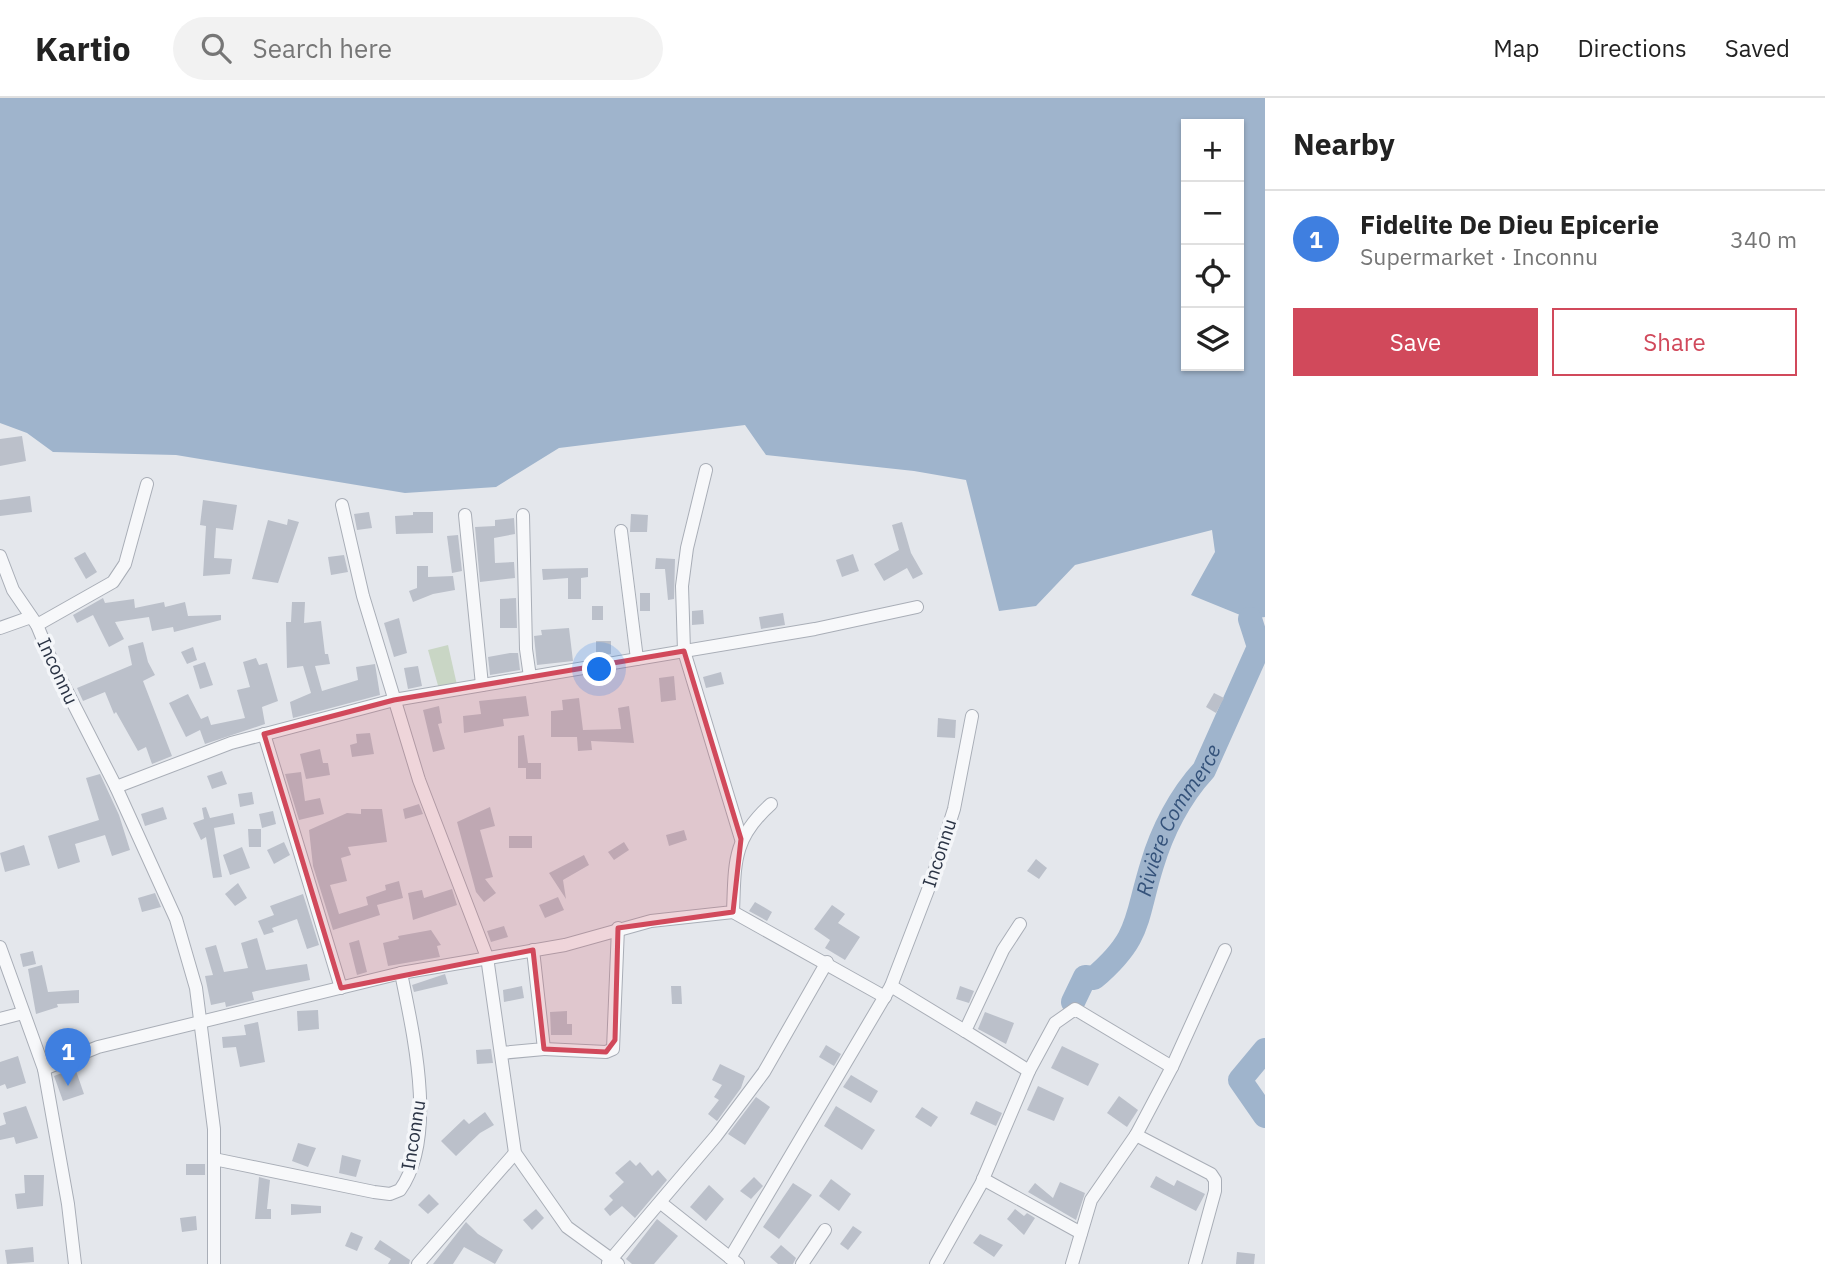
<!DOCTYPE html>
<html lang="en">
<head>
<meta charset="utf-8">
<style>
	:root { --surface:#fff; --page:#f2f2f2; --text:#222; --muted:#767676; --line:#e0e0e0; --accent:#d1495b }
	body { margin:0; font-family:"IBM Plex Sans",sans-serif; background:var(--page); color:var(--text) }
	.controls { position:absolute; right:21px; top:21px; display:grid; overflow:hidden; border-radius:0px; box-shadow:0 2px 5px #0004 }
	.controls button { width:63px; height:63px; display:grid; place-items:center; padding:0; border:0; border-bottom:2px solid var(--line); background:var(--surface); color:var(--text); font:35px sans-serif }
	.you { position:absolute; left:600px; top:572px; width:24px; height:24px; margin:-18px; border:5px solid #fff; border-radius:50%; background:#1a73e8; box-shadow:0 0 0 10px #1a73e833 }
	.badge { display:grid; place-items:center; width:46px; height:46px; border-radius:50%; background:var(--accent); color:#fff; font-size:23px; font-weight:700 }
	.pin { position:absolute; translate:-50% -58px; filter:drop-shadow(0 2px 4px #0008) }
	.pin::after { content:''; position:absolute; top:37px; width:24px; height:21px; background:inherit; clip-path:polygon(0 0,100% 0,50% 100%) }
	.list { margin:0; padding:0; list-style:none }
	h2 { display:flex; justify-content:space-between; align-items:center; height:91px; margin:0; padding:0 28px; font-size:30px }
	h2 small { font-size:23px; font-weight:400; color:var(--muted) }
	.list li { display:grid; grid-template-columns:46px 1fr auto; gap:21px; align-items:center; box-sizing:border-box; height:98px; padding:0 28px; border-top:2px solid var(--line) }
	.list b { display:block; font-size:26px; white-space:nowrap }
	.list p { margin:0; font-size:23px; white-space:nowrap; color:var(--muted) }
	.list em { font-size:23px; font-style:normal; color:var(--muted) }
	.actions { display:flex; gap:14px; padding:21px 28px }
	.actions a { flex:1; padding:16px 0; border:2px solid var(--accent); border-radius:0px; text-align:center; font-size:24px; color:var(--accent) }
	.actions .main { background:var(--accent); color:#fff }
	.icon { flex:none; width:38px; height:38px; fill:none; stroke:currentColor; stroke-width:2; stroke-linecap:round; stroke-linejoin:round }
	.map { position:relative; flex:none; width:1265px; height:1166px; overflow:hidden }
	header { display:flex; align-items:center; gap:42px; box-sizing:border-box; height:98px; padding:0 35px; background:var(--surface); border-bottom:2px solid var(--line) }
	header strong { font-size:33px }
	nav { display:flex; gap:38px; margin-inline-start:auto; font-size:24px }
	.search { width:490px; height:63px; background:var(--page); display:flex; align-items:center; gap:18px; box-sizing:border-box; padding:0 24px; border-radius:38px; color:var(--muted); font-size:26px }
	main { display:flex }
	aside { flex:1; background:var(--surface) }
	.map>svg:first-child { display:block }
	.green { fill:#c9d6c5 }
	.water { fill:#9fb4cc; fill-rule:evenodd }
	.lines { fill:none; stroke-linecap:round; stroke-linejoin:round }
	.river { stroke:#9fb4cc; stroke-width:24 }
	.building { fill:#bbc0ca }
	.minor-casing { stroke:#a9aeb7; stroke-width:14 }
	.minor { stroke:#f7f8fa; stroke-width:12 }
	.marked { fill:#d1495b; fill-opacity:0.2; stroke:#d1495b; stroke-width:5; stroke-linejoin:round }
	.labels { text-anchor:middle; stroke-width:7; stroke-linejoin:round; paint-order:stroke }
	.street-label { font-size:19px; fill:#2b3445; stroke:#f4f6f9 }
	.water-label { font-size:21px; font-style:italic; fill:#34527a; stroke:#f4f6f9 }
</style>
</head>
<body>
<header>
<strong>Kartio</strong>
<div class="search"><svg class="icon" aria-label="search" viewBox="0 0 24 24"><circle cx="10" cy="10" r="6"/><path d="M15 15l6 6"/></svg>Search here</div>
<nav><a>Map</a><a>Directions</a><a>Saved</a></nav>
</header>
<main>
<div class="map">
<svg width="1265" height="1166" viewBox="0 0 1265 1166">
	<rect width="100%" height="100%" fill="#e4e7ec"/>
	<polygon class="green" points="448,547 457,587 439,591 428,552"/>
	<path class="water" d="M 0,0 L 1265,0 L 1265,519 L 1250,521 L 1191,497 L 1215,454 L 1212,432 L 1075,467 L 1036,508 L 999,513 L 966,382 L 914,373 L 766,357 L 745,327 L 559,350 L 496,389 L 405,395 L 176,357 L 53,354 L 27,335 L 0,325 ZM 1186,26 L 1239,26 L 1239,268 L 1186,268 Z"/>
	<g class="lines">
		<g class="river">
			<path id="s1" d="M 1073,904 L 1085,879 L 1094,880 C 1142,839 1135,821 1152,767 C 1162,733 1180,698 1204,672 L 1259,549 L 1250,521"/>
			<polyline points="1265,952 1240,982 1265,1018"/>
		</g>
	</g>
	<g class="building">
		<polygon points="22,338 26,363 0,368 0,341"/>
		<polygon points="30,398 32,414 0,418 0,402"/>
		<polygon points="203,402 237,407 233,432 216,430 214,460 232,461 230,476 203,478 206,428 200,427"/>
		<polygon points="369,414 372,430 357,432 354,416"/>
		<polygon points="413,414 433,414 433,435 396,436 395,418 413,417"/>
		<polygon points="631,416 648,417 647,434 630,434"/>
		<polygon points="514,420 515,436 494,440 495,465 514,464 515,480 480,484 475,429 495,428 495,422"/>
		<polygon points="288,421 299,424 278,485 252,481 268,422 287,427"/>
		<polygon points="902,424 911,455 923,476 913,481 907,470 884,483 874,466 899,452 892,427"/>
		<polygon points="458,437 462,473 452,475 447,438"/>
		<polygon points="85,454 97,474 86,481 74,460"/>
		<polygon points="853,456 859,473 842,479 836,462"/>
		<polygon points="344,457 348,474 331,477 328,459"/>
		<polygon points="656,460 675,461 674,501 668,502 665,471 655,471"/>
		<polygon points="417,468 428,468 428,479 453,478 455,492 433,496 413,504 409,493 417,490"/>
		<polygon points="588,470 588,479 581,480 581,501 568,501 568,480 543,482 542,471"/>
		<rect x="640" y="495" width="10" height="18"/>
		<polygon points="103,500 105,505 134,501 135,510 164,504 165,509 185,504 188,518 221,517 221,522 174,534 173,529 152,533 149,519 115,524 124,541 109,549 93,517 77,525 73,517"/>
		<polygon points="516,500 517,530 500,530 500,501"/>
		<polygon points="292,504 305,504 304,525 321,523 325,556 328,556 330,566 315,568 322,593 358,582 356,569 375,566 380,597 293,620 290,604 311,595 303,568 287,570 286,524 291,524"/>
		<rect x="592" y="508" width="11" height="14"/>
		<polygon points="703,512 704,526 692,527 692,513"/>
		<polygon points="783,515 785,527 761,531 759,519"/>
		<polygon points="399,520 407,555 394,559 384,525"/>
		<polygon points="569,530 573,563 537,567 534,538 542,537 541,532"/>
		<polygon points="596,543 611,543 611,556 596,559"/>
		<polygon points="143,544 148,564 155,577 143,583 172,658 152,666 146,649 138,653 116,614 114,616 105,594 83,603 77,590 132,567 128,548"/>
		<polygon points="193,549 197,562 187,566 181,554"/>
		<polygon points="510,555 518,555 520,572 490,577 488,559"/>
		<polygon points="256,560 259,567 267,565 278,603 262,609 265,626 205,646 200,632 186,639 169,605 188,596 201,621 208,618 211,627 245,620 237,592 250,589 243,564"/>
		<polygon points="205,564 213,587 200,591 193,568"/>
		<polygon points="418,568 422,588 408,591 404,570"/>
		<polygon points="721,574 724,586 706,590 703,579"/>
		<polygon points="674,578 676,602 661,604 659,580"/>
		<polygon points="1214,595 1224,600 1216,615 1206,609"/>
		<polygon points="526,598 529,618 503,621 504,628 464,635 463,618 481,616 479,603"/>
		<polygon points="579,600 583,632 621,631 618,610 629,608 634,645 591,643 592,652 578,653 577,639 551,639 551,613 563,612 562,602"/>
		<polygon points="439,608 442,625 438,626 445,651 433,654 423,612"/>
		<polygon points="938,620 956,622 955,640 937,639"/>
		<polygon points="370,635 374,656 352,659 350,647 357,645 356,636"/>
		<polygon points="524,637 528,665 541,665 541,681 526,681 526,670 518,670 518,638"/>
		<polygon points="320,651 323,665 328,665 330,677 306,681 300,656"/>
		<polygon points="222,673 227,686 212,691 207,678"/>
		<polygon points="301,674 305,703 320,700 324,716 299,722 285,676"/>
		<polygon points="100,676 119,717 130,752 112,758 105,737 75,746 80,764 58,771 48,738 99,722 86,680"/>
		<polygon points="252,694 254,706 240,709 238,696"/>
		<polygon points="419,706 423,716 405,721 403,711"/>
		<polygon points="163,709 167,721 145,728 141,716"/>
		<polygon points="206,709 210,720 233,715 235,726 214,730 222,779 213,780 206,739 201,742 193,725 204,721 202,710"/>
		<polygon points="490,709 495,728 480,732 493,779 485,781 496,795 484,804 476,794 457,724"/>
		<polygon points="361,711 382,711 387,744 348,749 351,757 341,760 347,783 330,787 339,816 368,807 366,799 386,792 385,787 399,783 403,800 377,807 380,817 333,832 313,768 309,732 347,715 361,716"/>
		<polygon points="273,713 276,726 262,730 259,716"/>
		<polygon points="248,731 261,731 261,749 249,749"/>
		<polygon points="684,732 687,742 669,748 666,737"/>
		<rect x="509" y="738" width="23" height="12"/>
		<polygon points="284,744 290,757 274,766 267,752"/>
		<polygon points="624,744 629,752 614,762 608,754"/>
		<polygon points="24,747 30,767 5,774 0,755"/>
		<polygon points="242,749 250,770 230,777 223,757"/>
		<polygon points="584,757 589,767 563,782 566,801 549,775"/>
		<polygon points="1036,761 1047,770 1039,781 1027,773"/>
		<polygon points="238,785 247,800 235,808 225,796"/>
		<polygon points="452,791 457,807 413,822 408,795 422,792 424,800"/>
		<polygon points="155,795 161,809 142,814 138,800"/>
		<polygon points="303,796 319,847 307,851 297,821 272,830 274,834 264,837 258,823 274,817 270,808"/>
		<polygon points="558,799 564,812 545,820 539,807"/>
		<polygon points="755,804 772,814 767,823 749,813"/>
		<polygon points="832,807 845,816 838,825 860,839 845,862 825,850 830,842 814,831"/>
		<polygon points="504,828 508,839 491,844 487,833"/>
		<polygon points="431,832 441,847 437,848 440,859 388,868 383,845 399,841 398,838"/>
		<polygon points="257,840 266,872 307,866 310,882 252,894 254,902 226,909 225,904 211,907 205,878 213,877 205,850 216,847 224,874 248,870 241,845"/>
		<polygon points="359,842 367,874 357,877 349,845"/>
		<polygon points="33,853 36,866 23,869 20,856"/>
		<polygon points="42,867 48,894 79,892 79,905 57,906 58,909 36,916 28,871"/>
		<polygon points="445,876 448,886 414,894 412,887"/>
		<polygon points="522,888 524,900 504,904 503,892"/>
		<polygon points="671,888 681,888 682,906 672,906"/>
		<polygon points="960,888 974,893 969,905 956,901"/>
		<polygon points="318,912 319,931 298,933 297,913"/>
		<polygon points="567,913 567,926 572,926 572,937 551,937 550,914"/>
		<polygon points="985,914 1014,925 1006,946 978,931"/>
		<polygon points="258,924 265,964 240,969 236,949 223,950 222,939 246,937 244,927"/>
		<polygon points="826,947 841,956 834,968 819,959"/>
		<polygon points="1062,948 1099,966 1088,988 1051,970"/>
		<polygon points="491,951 493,965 477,966 476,952"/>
		<polygon points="18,958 26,985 7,991 5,986 0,988 0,964"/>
		<polygon points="720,966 745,978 741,990 717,1023 708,1016 719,1002 714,999 722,987 712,982"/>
		<polygon points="75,970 84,996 63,1003 54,978"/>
		<polygon points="851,977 878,993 871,1005 843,989"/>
		<polygon points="1038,988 1064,1000 1054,1023 1027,1012"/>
		<polygon points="1119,998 1138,1012 1127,1029 1107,1015"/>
		<polygon points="756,999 770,1009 745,1047 728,1036"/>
		<polygon points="976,1003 1002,1015 996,1028 970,1016"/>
		<polygon points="26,1008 38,1040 16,1046 14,1039 0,1042 0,1028 6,1026 3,1015"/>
		<polygon points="836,1008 875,1032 862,1052 824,1028"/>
		<polygon points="922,1009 938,1019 931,1029 915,1019"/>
		<polygon points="485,1014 494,1027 480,1035 456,1058 441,1043 464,1021 469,1026"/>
		<polygon points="298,1045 316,1050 308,1069 292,1063"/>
		<polygon points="342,1057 361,1062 356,1079 339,1075"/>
		<polygon points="630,1062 636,1068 640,1064 652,1078 658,1072 667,1082 635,1120 622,1108 610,1118 604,1111 613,1102 609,1098 624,1084 615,1075"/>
		<rect x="186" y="1066" width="19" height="11"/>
		<polygon points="24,1077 44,1077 43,1108 17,1111 15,1096 25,1095"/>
		<polygon points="1156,1078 1174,1088 1177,1082 1205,1096 1196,1113 1150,1089"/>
		<polygon points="259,1079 270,1082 267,1111 271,1111 271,1121 255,1121"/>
		<polygon points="754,1079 763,1088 751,1101 740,1093"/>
		<polygon points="831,1081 851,1096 839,1113 819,1098"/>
		<polygon points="1060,1084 1085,1095 1076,1122 1028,1094 1035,1085 1053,1100"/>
		<polygon points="793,1085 812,1097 779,1141 763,1129"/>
		<polygon points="709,1087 724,1101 706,1123 690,1109"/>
		<polygon points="429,1096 439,1106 428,1116 418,1107"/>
		<polygon points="291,1106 321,1108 321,1115 291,1117"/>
		<polygon points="536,1111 544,1120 532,1132 523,1122"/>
		<polygon points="1015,1111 1024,1118 1027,1115 1035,1120 1024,1137 1007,1121"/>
		<polygon points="196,1118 197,1132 182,1134 180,1120"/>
		<polygon points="657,1121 678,1138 654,1166 632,1166 626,1161"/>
		<polygon points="466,1124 478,1136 503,1152 495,1166 464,1149 453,1166 433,1166"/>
		<polygon points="853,1128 862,1134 848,1152 840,1146"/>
		<polygon points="351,1134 363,1139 357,1153 345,1148"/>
		<polygon points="980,1136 1003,1147 994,1159 973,1145"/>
		<polygon points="380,1142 410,1162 409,1166 388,1166 391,1161 374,1151"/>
		<polygon points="781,1147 796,1160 793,1166 778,1166 770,1159"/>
		<polygon points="33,1149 34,1164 7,1166 5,1152"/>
		<polygon points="1237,1154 1255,1156 1254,1166 1236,1166"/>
	</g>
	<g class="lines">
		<defs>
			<g id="minor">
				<polyline points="706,372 687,450 682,488 684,553 741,741"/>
				<polyline points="342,407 363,498 419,682 487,859 515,1055 567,1129 618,1166"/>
				<polyline points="465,417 482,587"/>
				<polyline points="523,417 526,551 530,579"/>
				<polyline points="621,433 637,561"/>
				<polyline points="0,458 13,492 37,527 53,566 116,689 176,821 196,890 214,1031 214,1166"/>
				<polyline points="37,527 113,484 125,466 147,386"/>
				<polyline points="0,530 31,519"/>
				<polyline points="264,636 341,890"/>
				<polyline points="116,689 231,645 394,602 815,531 917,509"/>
				<polyline points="733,814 885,899"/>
				<polyline points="1020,826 1003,852 965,933 1029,973"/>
				<polyline points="0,849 44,971 68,1106 75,1166"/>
				<polyline points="891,888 965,933"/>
				<polyline points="0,921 23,915"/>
				<polyline points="544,951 606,954 613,951 618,830"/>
				<polyline points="501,955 544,951 533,852"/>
				<path d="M 44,971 L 98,949 L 401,875 L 565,847 L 651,823 L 733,814 C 735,765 732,741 771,706"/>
				<polyline points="1136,1037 1211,1076 1215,1082 1215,1093 1195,1166"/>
				<path d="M 214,1061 L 374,1094 L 390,1096 L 400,1092 C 438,1039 413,935 401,875"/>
				<polyline points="983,1081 1081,1135"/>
				<polyline points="661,1105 738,1166"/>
				<polyline points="730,1160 891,888 931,784 954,711 972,618"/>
				<polyline points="608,1165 716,1038 764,974 827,864"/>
				<polyline points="418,1166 515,1055"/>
				<polyline points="802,1166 825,1132"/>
				<polyline points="936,1166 981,1086 1029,973 1055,925 1075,911 1172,969"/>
				<polyline points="1072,1166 1091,1102 1136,1037 1172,969 1225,852"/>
			</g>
		</defs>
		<use href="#minor" class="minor-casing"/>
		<use href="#minor" class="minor"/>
	</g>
	<path class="marked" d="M 684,553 L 741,741 L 733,814 L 618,830 L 615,942 L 606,954 L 544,951 L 533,852 L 341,890 L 264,636 L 394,602 Z"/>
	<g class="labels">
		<g class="street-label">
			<text transform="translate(58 573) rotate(65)" y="7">Inconnu</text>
			<text transform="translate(939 755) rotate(-72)" y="7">Inconnu</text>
			<text transform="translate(413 1037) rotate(-81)" y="7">Inconnu</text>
		</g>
		<g class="water-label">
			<text dy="7" stroke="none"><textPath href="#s1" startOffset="219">Rivière Commerce</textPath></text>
		</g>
	</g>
</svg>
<div class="controls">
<button>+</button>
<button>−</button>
<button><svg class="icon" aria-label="locate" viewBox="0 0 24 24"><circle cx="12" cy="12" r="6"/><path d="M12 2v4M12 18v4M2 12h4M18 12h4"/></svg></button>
<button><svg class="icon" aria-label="layers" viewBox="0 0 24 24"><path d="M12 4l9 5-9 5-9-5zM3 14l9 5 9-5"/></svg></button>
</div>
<div class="you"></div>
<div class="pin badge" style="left:68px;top:988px;background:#3f7fe0">1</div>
</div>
<aside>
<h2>Nearby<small></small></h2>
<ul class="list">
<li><span class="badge" style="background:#3f7fe0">1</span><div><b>Fidelite De Dieu Epicerie</b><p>Supermarket · Inconnu</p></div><em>340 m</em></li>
</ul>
<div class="actions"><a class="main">Save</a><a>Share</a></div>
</aside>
</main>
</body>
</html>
